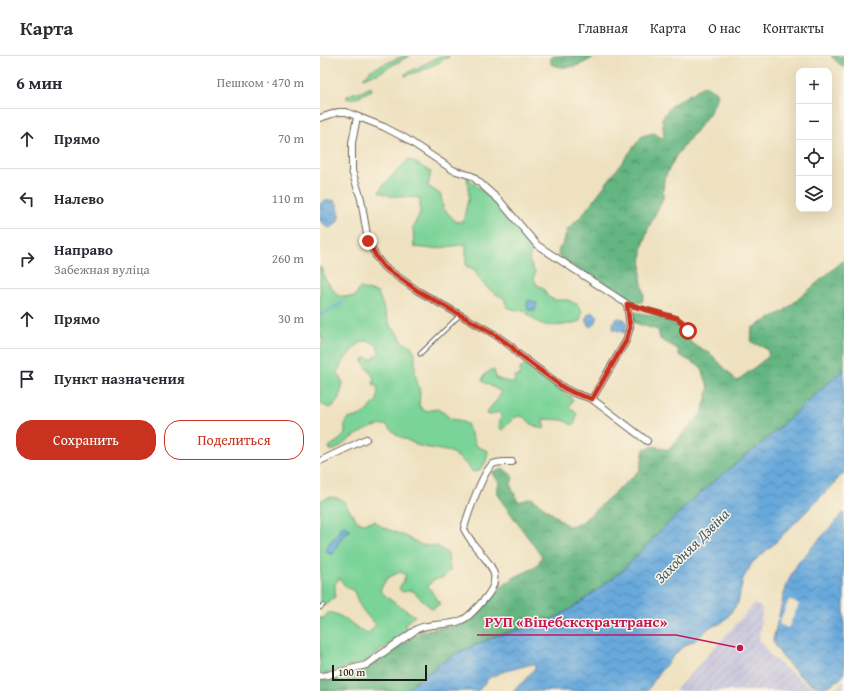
<!DOCTYPE html>
<html lang="ru">
<head>
<meta charset="utf-8">
<style>
	:root { --surface:#fff; --page:#f2f2f3; --text:#2b2b33; --muted:#7c7c81; --line:#e1e1e2; --accent:#c8321e }
	body { margin:0; font-family:"Gentium Book Plus",serif; background:var(--page); color:var(--text) }
	.controls { position:absolute; right:12px; top:12px; display:grid; overflow:hidden; border-radius:8px; box-shadow:0 4px 16px #0002 }
	.controls button { width:36px; height:36px; display:grid; place-items:center; padding:0; border:0; border-bottom:1px solid var(--line); background:var(--surface); color:var(--text); font:20px sans-serif }
	.scale { position:absolute; left:12px; bottom:10px; width:95px; box-sizing:border-box; padding-left:4px; border:2px solid #1c1c1c; border-top:0; font-size:11px; line-height:14px; white-space:nowrap; color:#1c1c1c; -webkit-text-stroke:3px #fcf5e5; paint-order:stroke }
	.stop { position:absolute; width:12px; height:12px; margin:-9px; border:3px solid #c8321e; border-radius:50%; background:#fff }
	.stop.end { background:#c8321e; border-color:#fff; box-shadow:0 1px 4px #0008 }
	.list { margin:0; padding:0; list-style:none }
	h2 { display:flex; justify-content:space-between; align-items:center; height:52px; margin:0; padding:0 16px; font-size:17px }
	h2 small { font-size:13px; font-weight:400; color:var(--muted) }
	.list li { display:grid; grid-template-columns:26px 1fr auto; gap:12px; align-items:center; box-sizing:border-box; height:60px; padding:0 16px; border-top:1px solid var(--line) }
	.list b { display:block; font-size:15px; white-space:nowrap }
	.list p { margin:0; font-size:13px; white-space:nowrap; color:var(--muted) }
	.list em { font-size:13px; font-style:normal; color:var(--muted) }
	.actions { display:flex; gap:8px; padding:12px 16px }
	.actions a { flex:1; padding:9px 0; border:1px solid var(--accent); border-radius:16px; text-align:center; font-size:14px; color:var(--accent) }
	.actions .main { background:var(--accent); color:#fff }
	.icon { flex:none; width:22px; height:22px; fill:none; stroke:currentColor; stroke-width:2; stroke-linecap:round; stroke-linejoin:round }
	.map { position:relative; flex:none; width:524px; height:635px; overflow:hidden }
	header { display:flex; align-items:center; gap:24px; box-sizing:border-box; height:56px; padding:0 20px; background:var(--surface); border-bottom:1px solid var(--line) }
	header strong { font-size:19px }
	nav { display:flex; gap:22px; margin-inline-start:auto; font-size:14px }
	main { display:flex }
	aside { flex:1; background:var(--surface) }
	.map>svg:first-child { display:block }
	.industrial { fill:url(#industrial-furrows) }
	.green { fill:#7ad399; stroke:#4b785a }
	.forest { fill:url(#forest-crowns); stroke:#40684e }
	.water { fill:url(#water-waves); stroke:#42627c }
	.pier { fill:#eee1c0 }
	.lines { fill:none; stroke-linecap:round; stroke-linejoin:round }
	.stream { stroke:#68a9dc; stroke-width:2 }
	.service-casing { stroke:#666155; stroke-width:5 }
	.minor-casing { stroke:#666155; stroke-width:8 }
	.service { stroke:#fff; stroke-width:3 }
	.minor { stroke:#fff; stroke-width:6 }
	.route { stroke:#c8321e; stroke-width:5 }
	.labels { text-anchor:middle; stroke-width:3; stroke-linejoin:round; paint-order:stroke }
	.water-label { font-size:15px; font-style:italic; fill:#3e5b72; stroke:#fcf5e5 }
	.leader { fill:none; stroke:#c2185b; stroke-width:1.5 }
	.callout-dot { fill:#c2185b; stroke:#fcf5e5; stroke-width:1.5 }
	.callout-label { font-size:15px; text-anchor:middle; font-weight:bold; fill:#c2185b; stroke:#fcf5e5; stroke-width:3; stroke-linejoin:round; paint-order:stroke }
</style>
</head>
<body>
<header>
<strong>Карта</strong>
<nav><a>Главная</a><a>Карта</a><a>О нас</a><a>Контакты</a></nav>
</header>
<main>
<aside>
<h2>6 мин<small>Пешком · 470 m</small></h2>
<ul class="list">
<li><svg class="icon" aria-label="ahead" viewBox="0 0 24 24"><path d="M12 20V5M6 11l6-6 6 6"/></svg><div><b>Прямо</b></div><em>70 m</em></li>
<li><svg class="icon" aria-label="left" viewBox="0 0 24 24"><path d="M17 20v-9H6M10 6l-5 5 5 5"/></svg><div><b>Налево</b></div><em>110 m</em></li>
<li><svg class="icon" aria-label="right" viewBox="0 0 24 24"><path d="M7 20v-9h11M14 6l5 5-5 5"/></svg><div><b>Направо</b><p>Забежная вуліца</p></div><em>260 m</em></li>
<li><svg class="icon" aria-label="ahead" viewBox="0 0 24 24"><path d="M12 20V5M6 11l6-6 6 6"/></svg><div><b>Прямо</b></div><em>30 m</em></li>
<li><svg class="icon" aria-label="arrive" viewBox="0 0 24 24"><path d="M6 21V4h12l-3 4 3 4H6"/></svg><div><b>Пункт назначения</b></div></li>
</ul>
<div class="actions"><a class="main">Сохранить</a><a>Поделиться</a></div>
</aside>
<div class="map">
<svg width="524" height="635" viewBox="0 0 524 635">
	<defs>
		<pattern id="industrial-furrows" width="10" height="10" patternUnits="userSpaceOnUse"><rect width="10" height="10" fill="#c3c1db"/><path d="M-1 1l2-2M0 10L10 0M9 11l2-2" fill="none" stroke="#a7a5bb"/></pattern>
		<pattern id="forest-crowns" width="20" height="18" patternUnits="userSpaceOnUse"><rect width="20" height="18" fill="#63b581"/><path d="M2 6a3 3 0 1 1 6 0M12 15a3 3 0 1 1 6 0" fill="none" stroke="#519269"/></pattern>
		<pattern id="water-waves" width="16" height="10" patternUnits="userSpaceOnUse"><rect width="16" height="10" fill="#68a9dc"/><path d="M0 5q4-4 8 0t8 0" fill="none" stroke="#5589b2"/></pattern>
	</defs>
	<rect width="100%" height="100%" fill="#fcf5e5"/>
	<filter id="ink" filterUnits="userSpaceOnUse"><feTurbulence type="fractalNoise" baseFrequency=".025" numOctaves="2"/><feDisplacementMap in="SourceGraphic" scale="8" xChannelSelector="R" yChannelSelector="G"/><feConvolveMatrix kernelMatrix="1 2 1 2 8 2 1 2 1" color-interpolation-filters="sRGB"/></filter>
	<filter id="wash" filterUnits="userSpaceOnUse"><feTurbulence type="fractalNoise" baseFrequency=".012" numOctaves="4" result="noise"/><feDisplacementMap in="SourceGraphic" scale="16" xChannelSelector="R" yChannelSelector="G"/><feGaussianBlur stdDeviation="0.9" result="paint"/><feColorMatrix in="noise" values="0 0 0 0 0 0 0 0 0 0 0 0 0 0 0 0 0 1.4 0 .05"/><feComposite in="paint" operator="in"/></filter>
	<g filter="url(#wash)">
		<rect width="100%" height="100%" fill="#eee1c0"/>
		<polygon class="industrial" points="434,548 442,552 439,583 451,601 485,627 502,635 517,631 524,625 524,635 355,635"/>
		<g class="green">
			<polygon points="83,0 89,0 57,18 51,19 43,22 51,14"/>
			<polygon points="129,0 129,1 106,13 85,20 85,18 118,1"/>
			<polygon points="51,31 52,34 36,42 27,43 27,40 34,37 41,36"/>
			<path d="M 89,103 L 111,116 L 108,130 L 121,139 L 123,152 L 136,166 L 143,165 L 149,140 L 147,121 L 176,147 L 210,183 L 212,191 L 209,205 L 215,216 L 214,222 L 216,228 L 223,232 L 228,241 L 235,244 L 248,244 L 258,249 L 262,256 L 260,265 C 249,269 226,273 216,265 C 211,262 208,258 204,254 L 195,254 L 187,251 L 184,242 C 170,236 160,227 154,213 L 146,210 L 146,188 L 113,193 L 94,191 L 93,171 L 100,157 L 100,142 L 70,140 L 59,136 L 65,127 Z"/>
			<path d="M 0,210 L 5,223 L 18,240 L 34,241 L 40,232 L 58,237 L 70,269 L 80,280 L 82,286 L 91,290 L 95,297 L 95,317 L 100,337 L 99,350 L 105,355 L 117,353 L 124,357 L 131,363 L 138,364 L 147,368 L 156,390 L 168,395 C 167,404 164,415 153,416 L 143,405 L 131,396 L 99,390 L 77,379 L 66,369 C 46,369 31,383 15,394 L 10,394 L 9,391 L 19,384 L 25,378 L 25,368 L 28,363 L 42,359 L 57,345 L 58,332 L 53,328 L 54,322 L 43,306 L 44,302 L 53,303 L 59,297 L 57,289 C 52,286 47,284 42,286 C 32,291 22,307 17,316 L 23,327 C 21,336 19,348 10,352 L 0,348 L 0,291 L 3,285 L 2,281 L 0,282 Z"/>
			<path d="M 206,308 L 233,327 L 243,336 L 251,341 L 253,343 L 249,351 L 254,354 L 257,359 L 255,367 L 252,369 L 243,364 L 223,363 L 223,368 L 225,371 L 223,373 L 213,369 L 204,361 L 198,360 L 194,362 L 182,374 L 179,371 L 181,358 L 178,356 L 171,359 L 166,358 C 170,350 177,346 181,338 L 180,335 L 162,325 L 164,319 L 171,314 L 174,314 L 176,322 C 182,325 186,325 193,327 L 195,324 L 194,320 L 199,320 L 201,316 L 199,314 Z"/>
			<path d="M 11,441 L 22,443 L 38,466 L 44,467 L 55,465 L 62,471 L 85,480 L 101,489 L 117,490 L 128,498 L 130,515 L 122,522 L 113,524 L 108,530 L 120,548 L 112,553 L 94,536 L 90,534 L 82,536 L 79,533 L 86,519 L 80,516 L 67,522 L 60,534 C 69,545 83,552 95,560 L 85,568 L 87,576 L 45,606 L 8,617 L 0,618 L 0,561 L 3,563 L 9,556 L 18,559 L 27,564 L 39,573 L 48,578 L 56,568 C 43,557 39,550 34,535 L 26,531 L 19,522 L 15,528 L 15,541 L 0,551 L 0,448 L 1,444 Z"/>
		</g>
		<g class="forest">
			<path d="M 234,0 L 275,0 C 262,10 246,15 231,8 L 231,2 Z"/>
			<polygon points="511,0 524,0 524,13"/>
			<polygon points="385,29 396,36 397,42 389,58 356,100 344,123 343,142 328,173 322,194 321,222 324,239 322,246 314,247 251,209 238,200 239,192 243,189 247,174 263,158 322,80 334,77 342,82 344,81 342,62 352,49"/>
			<polygon points="524,204 524,313 443,386 382,435 352,463 303,514 260,547 239,560 219,568 176,580 135,598 118,609 85,635 0,635 0,624 9,624 47,612 100,576 150,566 180,532 195,521 216,511 222,501 183,447 177,436 179,426 172,417 184,413 193,420 191,430 198,446 212,442 248,470 260,468 320,414 324,393 334,390 348,394 382,357 389,332 381,311 359,299 358,293 340,283 338,274 312,266 311,255 340,261 365,274 371,287 390,297 417,325 449,300 447,293 431,286 432,272 464,255"/>
		</g>
		<g class="water">
			<path d="M 14,144 C 22,152 21,170 9,172 L 0,165 L 0,148 L 3,145 Z"/>
			<polygon points="208,244 217,247 215,254 208,254 207,247"/>
			<path d="M 269,257 L 273,257 L 278,260 L 275,268 L 270,271 C 266,266 265,262 269,257 Z"/>
			<polygon points="298,262 304,263 307,267 305,277 293,273 294,265"/>
			<polygon points="524,313 524,417 455,487 432,507 423,523 418,547 406,563 400,568 390,571 377,583 361,592 342,613 327,635 192,635 203,626 215,612 215,609 212,608 182,616 169,622 158,635 85,635 118,609 135,598 176,580 219,568 239,560 260,547 303,514 352,463 382,435 443,386"/>
			<path d="M 524,456 L 524,619 C 518,625 511,630 503,631 C 486,632 457,598 453,584 L 466,530 L 471,519 L 478,507 Z"/>
			<path d="M 24,470 L 30,473 L 30,475 C 21,478 17,491 13,498 L 9,498 L 5,493 L 22,471 Z"/>
		</g>
		<polygon class="pier" points="469,544 479,548 468,572 459,568 460,565 457,564 458,562 461,563"/>
		<g class="lines">
			<polyline class="stream" points="0,260 25,245"/>
		</g>
	</g>
	<g filter="url(#ink)">
		<g class="lines">
			<defs>
				<g id="service">
					<polyline points="307,248 357,262 363,267 368,275"/>
					<polyline points="100,298 139,260"/>
					<polyline points="0,552 3,549"/>
				</g>
				<g id="minor">
					<polyline points="37,61 32,87 32,115 41,143 48,185 57,202 64,211 98,235 174,278 192,291 198,298 244,332 254,337 272,343 327,385"/>
					<polyline points="0,62 18,56 26,56 64,71 85,82 133,114 152,120 180,145 217,189 307,248 310,271 306,285 272,343"/>
					<polyline points="0,405 46,383"/>
					<path d="M 0,620 L 8,619 L 46,609 L 97,573 C 111,566 128,571 142,564 C 150,561 156,552 162,546 C 186,521 171,510 154,489 C 151,484 147,479 144,473 C 147,460 163,415 173,408 C 178,405 186,406 192,406"/>
				</g>
			</defs>
			<use href="#service" class="service-casing"/>
			<use href="#minor" class="minor-casing"/>
			<use href="#service" class="service"/>
			<use href="#minor" class="minor"/>
		</g>
	</g>
	<g class="lines" filter="url(#ink)">
		<polyline class="route" points="48,185 57,202 64,211 98,235 174,278 192,291 198,298 244,332 254,337 272,343 306,285 310,271 307,248 357,262 363,267 368,275"/>
	</g>
	<g class="labels">
		<g class="water-label">
			<text transform="translate(372 490) rotate(-45)" y="5">Заходняя Дзвіна</text>
		</g>
	</g>
	<path class="leader" d="M420 592L356 579H157"/>
	<circle class="callout-dot" cx="420" cy="592" r="4"/>
	<g class="callout-label">
		<text x="256" y="571">РУП «Віцебскскрачтранс»</text>
	</g>
</svg>
<div class="controls">
<button>+</button>
<button>−</button>
<button><svg class="icon" aria-label="locate" viewBox="0 0 24 24"><circle cx="12" cy="12" r="6"/><path d="M12 2v4M12 18v4M2 12h4M18 12h4"/></svg></button>
<button><svg class="icon" aria-label="layers" viewBox="0 0 24 24"><path d="M12 4l9 5-9 5-9-5zM3 14l9 5 9-5"/></svg></button>
</div>
<div class="scale">100 m</div>
<div class="stop" style="left:368px;top:275px"></div>
<div class="stop end" style="left:48px;top:185px"></div>
</div>
</main>
</body>
</html>
